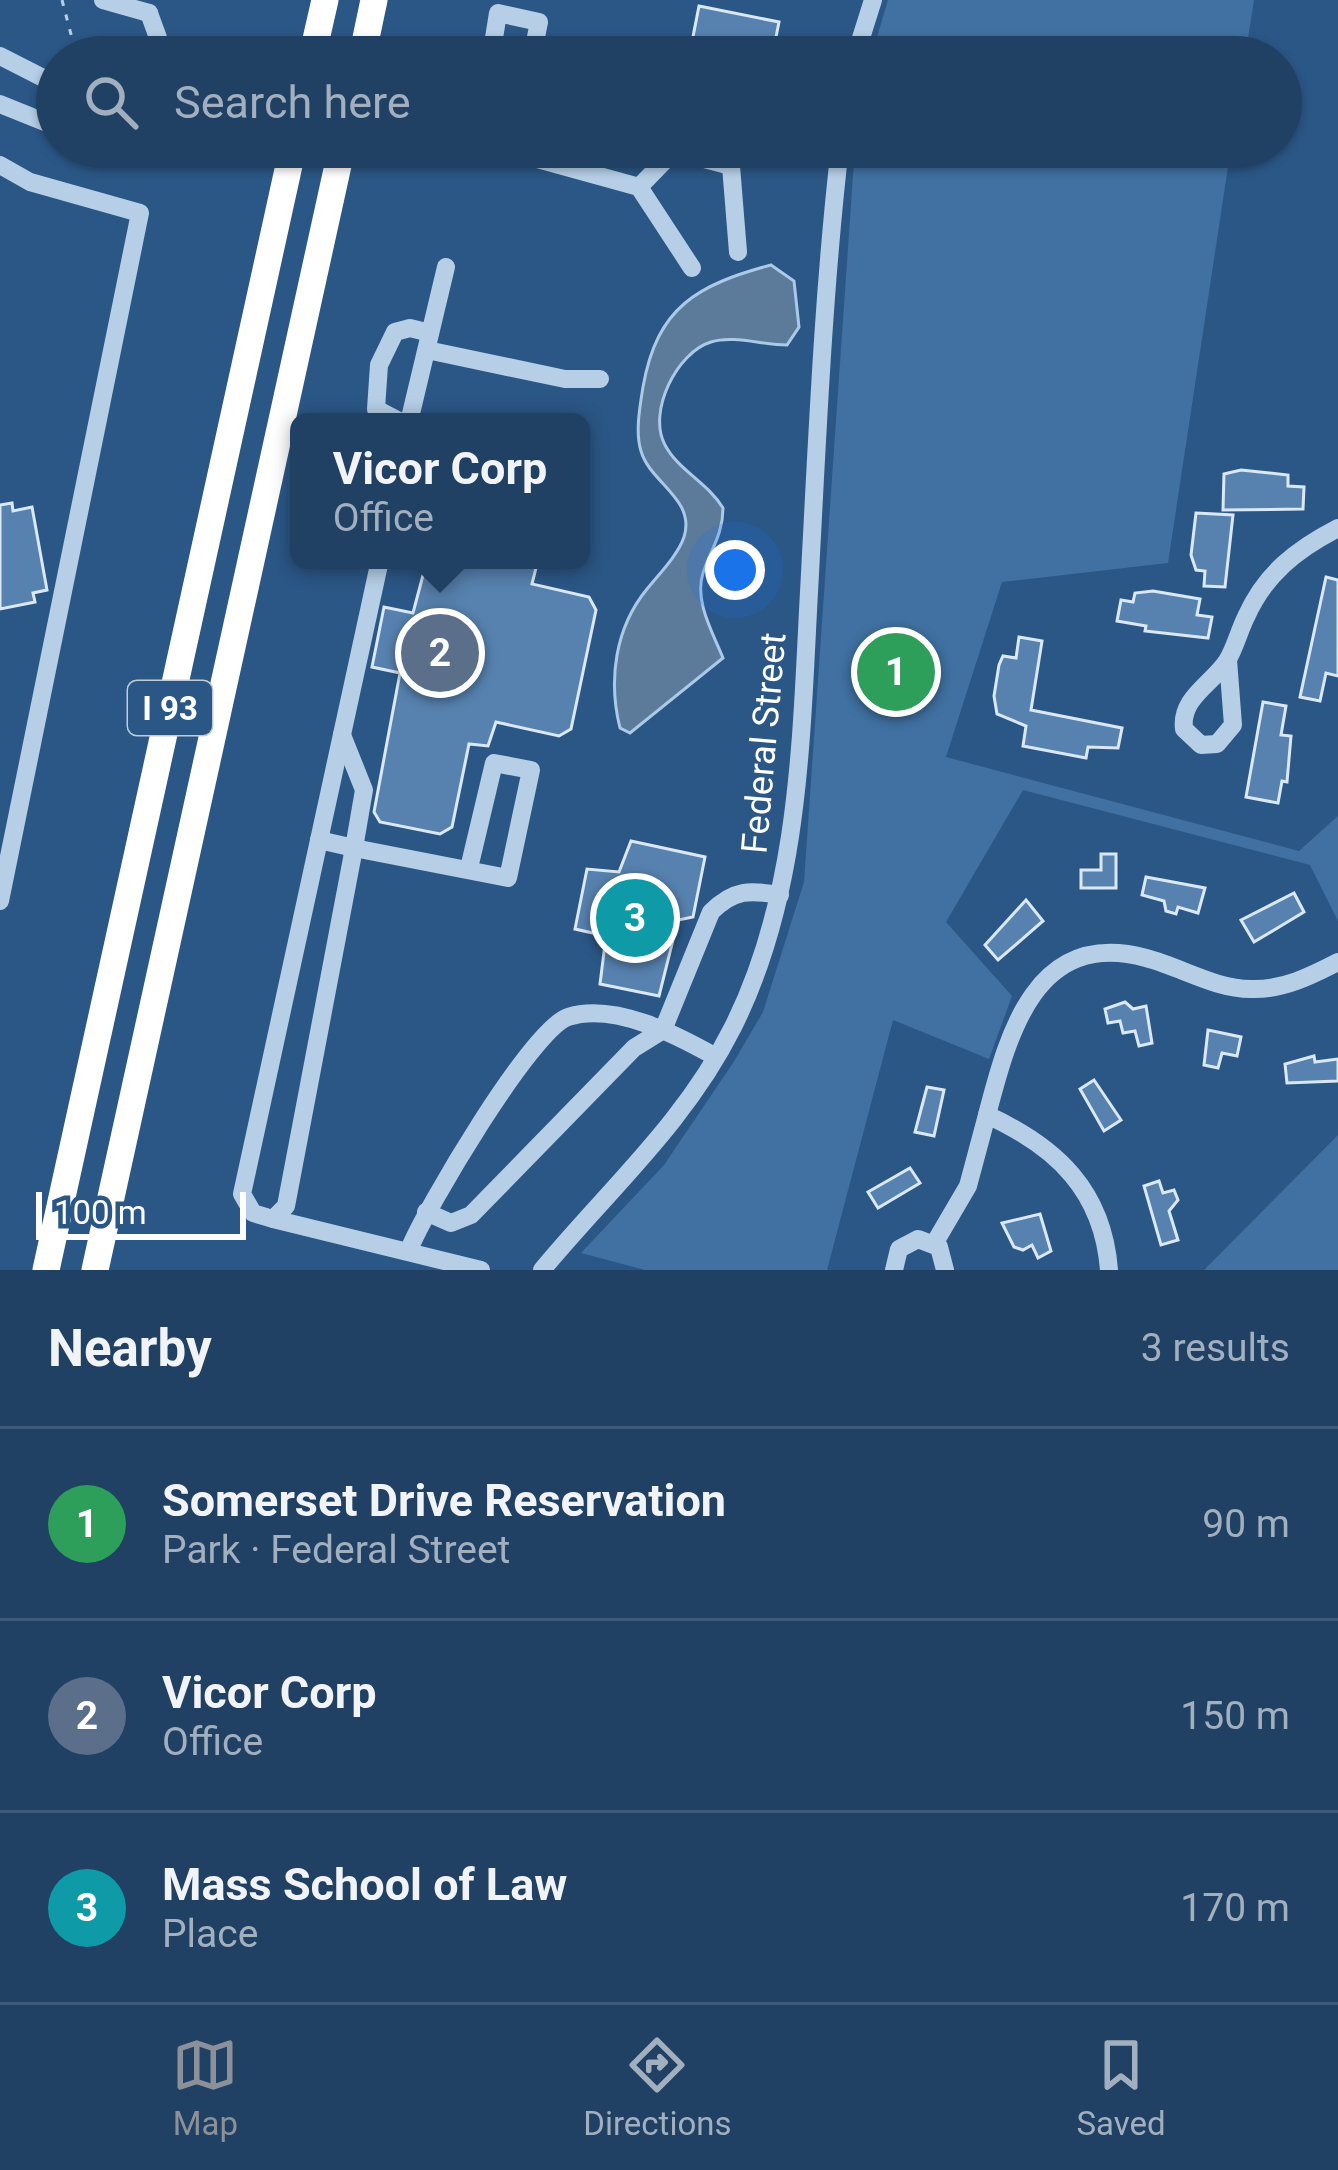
<!DOCTYPE html>
<html lang="en">
<head>
<meta charset="utf-8">
<style>
	:root { --surface:#204164; --page:#28486a; --text:#f1f3f6; --muted:#a2afbf; --line:#3d5a78; --accent:#8c9099 }
	body { margin:0; font-family:Roboto,sans-serif; background:var(--page); color:var(--text) }
	.scale { position:absolute; left:36px; bottom:30px; width:210px; box-sizing:border-box; padding-left:12px; border:6px solid #fff; border-top:0; font-size:33px; line-height:42px; white-space:nowrap; color:#fff; -webkit-text-stroke:9px #2b5786; paint-order:stroke }
	.you { position:absolute; left:735px; top:570px; width:42px; height:42px; margin:-30px; border:9px solid #fff; border-radius:50%; background:#1a73e8; box-shadow:0 0 0 18px #1a73e833 }
	.badge { display:grid; place-items:center; width:78px; height:78px; border-radius:50%; background:var(--accent); color:#fff; font-size:39px; font-weight:700 }
	.pin { position:absolute; translate:-50% -50%; border:6px solid #fff; box-shadow:0 3px 12px #0006 }
	.popup { position:absolute; left:290px; top:413px; width:300px; height:156px; box-sizing:border-box; display:grid; place-content:center; border-radius:18px; background:var(--surface); filter:drop-shadow(0 3px 9px #0005); font-size:39px; white-space:nowrap; color:var(--muted) }
	.popup b { font-size:45px; color:var(--text) }
	.popup::after { content:''; position:absolute; left:50%; top:100%; margin-left:-24px; border:24px solid transparent; border-top-color:var(--surface) }
	.list { margin:0; padding:0; list-style:none }
	h2 { display:flex; justify-content:space-between; align-items:center; height:156px; margin:0; padding:0 48px; font-size:51px }
	h2 small { font-size:39px; font-weight:400; color:var(--muted) }
	.list li { display:grid; grid-template-columns:78px 1fr auto; gap:36px; align-items:center; box-sizing:border-box; height:192px; padding:0 48px; border-top:3px solid var(--line) }
	.list b { display:block; font-size:45px; white-space:nowrap }
	.list p { margin:0; font-size:39px; white-space:nowrap; color:var(--muted) }
	.list em { font-size:39px; font-style:normal; color:var(--muted) }
	.icon { flex:none; width:66px; height:66px; fill:none; stroke:currentColor; stroke-width:2; stroke-linecap:round; stroke-linejoin:round }
	.map { position:relative; flex:none; width:1338px; height:1270px; overflow:hidden }
	.search { position:absolute; background:var(--surface); box-shadow:0 3px 9px #0004; left:36px; right:36px; top:36px; height:132px; display:flex; align-items:center; gap:30px; box-sizing:border-box; padding:0 42px; border-radius:66px; color:var(--muted); font-size:45px }
	.sheet { height:732px; background:var(--surface) }
	nav { display:flex; justify-content:space-around; align-items:center; box-sizing:border-box; height:168px; border-top:3px solid var(--line); background:var(--surface); font-size:33px; color:var(--muted) }
	nav a { display:grid; justify-items:center; gap:6px }
	nav .on { color:var(--accent) }
	.map>svg:first-child { display:block }
	.green { fill:#4071a2 }
	.water { fill:#5c7a9a; stroke:#abcae7; stroke-width:3 }
	.building { fill:#5782af; stroke:#dae8f6; stroke-width:3 }
	.lines { fill:none; stroke-linecap:round; stroke-linejoin:round }
	.path { stroke:#b6cfe7; stroke-width:3; stroke-dasharray:6 9; stroke-linecap:butt }
	.minor { stroke:#b6cfe7; stroke-width:18 }
	.highway { stroke:#fff; stroke-width:27 }
	.labels { text-anchor:middle; stroke-width:9; stroke-linejoin:round; paint-order:stroke }
	.shield { fill:#2b5786; stroke:#bfcddb; stroke-width:3 }
	.shield-label { font-size:33px; font-weight:bold; fill:#fff }
	.street-label { font-size:36px; fill:#fff; stroke:#2b5786 }
</style>
</head>
<body>
<div class="map">
<svg width="1338" height="1270" viewBox="0 0 1338 1270">
	<rect width="100%" height="100%" fill="#2b5786"/>
	<g class="green">
		<polygon points="888,0 1254,0 1245,57 871,57"/>
		<polygon points="855,147 1231,147 1168,563 1002,582 946,757 1299,851 1338,816 1338,921 1310,865 1023,790 946,922 1012,996 989,1059 893,1020 827,1270 645,1270 581,1253 664,1165 733,1063 763,1012 804,882"/>
		<polygon points="1338,1135 1338,1270 1204,1270"/>
	</g>
	<path class="water" d="M 771,265 L 794,281 L 799,327 L 787,345 C 762,345 734,335 711,342 C 677,352 647,412 665,445 C 678,470 708,483 723,508 C 723,534 711,549 703,573 C 694,601 713,633 723,658 L 630,733 L 620,728 C 608,680 615,628 647,589 C 659,574 678,555 684,537 C 696,499 650,483 641,451 C 635,432 640,406 643,387 C 657,307 697,285 771,265 Z"/>
	<g class="building">
		<polygon points="699,6 779,22 772,57 656,57 658,45 690,52"/>
		<polygon points="1241,470 1288,475 1288,486 1304,487 1303,509 1223,510 1224,474"/>
		<polygon points="12,503 13,511 32,507 47,590 33,593 35,602 0,609 0,505"/>
		<polygon points="1196,513 1233,515 1225,587 1204,586 1205,571 1196,570 1191,555"/>
		<polygon points="427,560 538,560 532,584 589,597 596,610 571,729 559,736 496,722 488,746 469,744 452,827 440,834 380,822 374,812 400,673 372,667 384,607 413,613"/>
		<polygon points="1326,577 1338,580 1338,676 1326,673 1320,701 1300,697"/>
		<polygon points="1153,591 1200,599 1197,615 1212,617 1208,638 1145,631 1146,626 1117,621 1121,600 1133,602 1135,593"/>
		<polygon points="1019,637 1042,641 1031,710 1122,728 1118,748 1088,747 1086,758 1023,746 1026,726 997,714 994,696 999,665 1003,656 1016,658"/>
		<polygon points="1263,702 1286,706 1281,735 1291,736 1287,782 1282,781 1278,803 1246,797"/>
		<polygon points="631,841 705,857 693,917 678,920 659,996 600,984 606,936 575,929 587,869 619,872"/>
		<polygon points="1101,854 1116,854 1116,888 1081,888 1081,870 1101,870"/>
		<polygon points="1146,877 1205,888 1198,913 1178,907 1176,914 1166,911 1164,901 1142,895"/>
		<polygon points="1294,893 1304,912 1254,942 1241,920"/>
		<polygon points="1026,900 1043,921 998,960 985,945"/>
		<polygon points="1125,1002 1133,1009 1146,1006 1152,1043 1139,1046 1135,1031 1123,1033 1120,1021 1108,1023 1105,1009"/>
		<polygon points="1208,1030 1241,1037 1237,1056 1222,1053 1218,1068 1204,1065"/>
		<polygon points="1314,1056 1315,1062 1338,1059 1338,1081 1287,1083 1285,1064"/>
		<polygon points="1094,1080 1121,1120 1104,1131 1080,1089"/>
		<polygon points="927,1087 944,1090 934,1136 915,1132"/>
		<polygon points="910,1168 920,1183 878,1208 868,1192"/>
		<polygon points="1159,1181 1163,1193 1174,1190 1178,1200 1169,1211 1178,1240 1161,1245 1144,1186"/>
		<polygon points="1040,1214 1051,1251 1038,1258 1032,1245 1023,1250 1014,1247 1002,1223"/>
	</g>
	<g class="lines">
		<polyline class="path" points="62,0 77,57"/>
		<g class="minor">
			<polyline points="103,0 149,13"/>
			<polyline points="149,13 165,57"/>
			<polyline points="0,56 57,85"/>
			<polyline points="491,57 498,13 539,22 532,57"/>
			<polyline points="855,57 873,0"/>
			<polyline points="0,104 57,127"/>
			<polyline points="128,147 155,153 156,147"/>
			<polyline points="494,147 639,187 692,268"/>
			<polyline points="0,165 30,182 140,213 0,901"/>
			<polyline points="639,187 674,151 731,166 738,252"/>
			<polyline points="427,350 565,379 600,379"/>
			<polyline points="401,422 376,409 379,365 395,332 410,328 430,333"/>
			<polyline points="409,422 446,267"/>
			<polyline points="380,560 242,1194 253,1213 273,1219 286,1206 354,848 508,878 531,770 494,763 469,868"/>
			<path d="M 1228,660 L 1233,725 L 1217,744 L 1201,745 L 1184,729 C 1180,698 1212,684 1227,661 C 1235,648 1239,631 1246,617 C 1265,574 1297,549 1338,528"/>
			<polyline points="319,840 354,848 364,790 342,735"/>
			<path d="M 426,1212 L 451,1223 L 471,1215 L 634,1048 L 663,1030 L 711,912 C 734,889 750,890 780,895"/>
			<polyline points="273,1219 481,1270"/>
			<polyline points="934,1244 968,1186 987,1115"/>
			<path d="M 409,1250 C 426,1208 531,1030 568,1017 C 614,1002 677,1035 716,1057"/>
			<path d="M 542,1270 C 609,1189 685,1123 733,1027 C 800,893 801,739 809,592 C 817,444 823,294 840,147"/>
			<polyline points="894,1270 899,1249 918,1239 939,1247 945,1270"/>
			<path d="M 1109,1270 C 1103,1191 1057,1147 987,1115 C 1008,1035 1035,928 1146,958 C 1181,967 1215,989 1251,989 C 1283,990 1311,976 1338,962"/>
		</g>
		<g class="highway">
			<polyline points="312,57 325,0"/>
			<polyline points="362,57 374,0"/>
			<polyline points="46,1270 293,147"/>
			<polyline points="95,1270 342,147"/>
		</g>
	</g>
	<g class="labels">
		<rect class="shield" x="128" y="681" width="84" height="54" rx="9"/>
		<g class="shield-label">
			<text x="170" y="720">I 93</text>
		</g>
		<g class="street-label">
			<text transform="translate(763 743) rotate(-85)" y="13">Federal Street</text>
		</g>
	</g>
</svg>
<div class="scale">100 m</div>
<div class="you"></div>
<div class="pin badge" style="left:896px;top:672px;background:#2e9e5b">1</div>
<div class="pin badge" style="left:440px;top:653px;background:#5c6f8a">2</div>
<div class="popup"><b>Vicor Corp</b>Office</div>
<div class="pin badge" style="left:635px;top:918px;background:#0f9aa8">3</div>
<div class="search"><svg class="icon" aria-label="search" viewBox="0 0 24 24"><circle cx="10" cy="10" r="6"/><path d="M15 15l6 6"/></svg>Search here</div>
</div>
<section class="sheet">
<h2>Nearby<small>3 results</small></h2>
<ul class="list">
<li><span class="badge" style="background:#2e9e5b">1</span><div><b>Somerset Drive Reservation</b><p>Park · Federal Street</p></div><em>90 m</em></li>
<li><span class="badge" style="background:#5c6f8a">2</span><div><b>Vicor Corp</b><p>Office</p></div><em>150 m</em></li>
<li><span class="badge" style="background:#0f9aa8">3</span><div><b>Mass School of Law</b><p>Place</p></div><em>170 m</em></li>
</ul>
</section>
<nav>
<a class="on"><svg class="icon" aria-label="map" viewBox="0 0 24 24"><path d="M3 6l6-2 6 2 6-2v14l-6 2-6-2-6 2zM9 4v14M15 6v14"/></svg>Map</a>
<a><svg class="icon" aria-label="directions" viewBox="0 0 24 24"><path d="M12 3l9 9-9 9-9-9zM9 14v-3h6M13 9l2 2-2 2"/></svg>Directions</a>
<a><svg class="icon" aria-label="saved" viewBox="0 0 24 24"><path d="M7 4h10v16l-5-4-5 4z"/></svg>Saved</a>
</nav>
</body>
</html>
